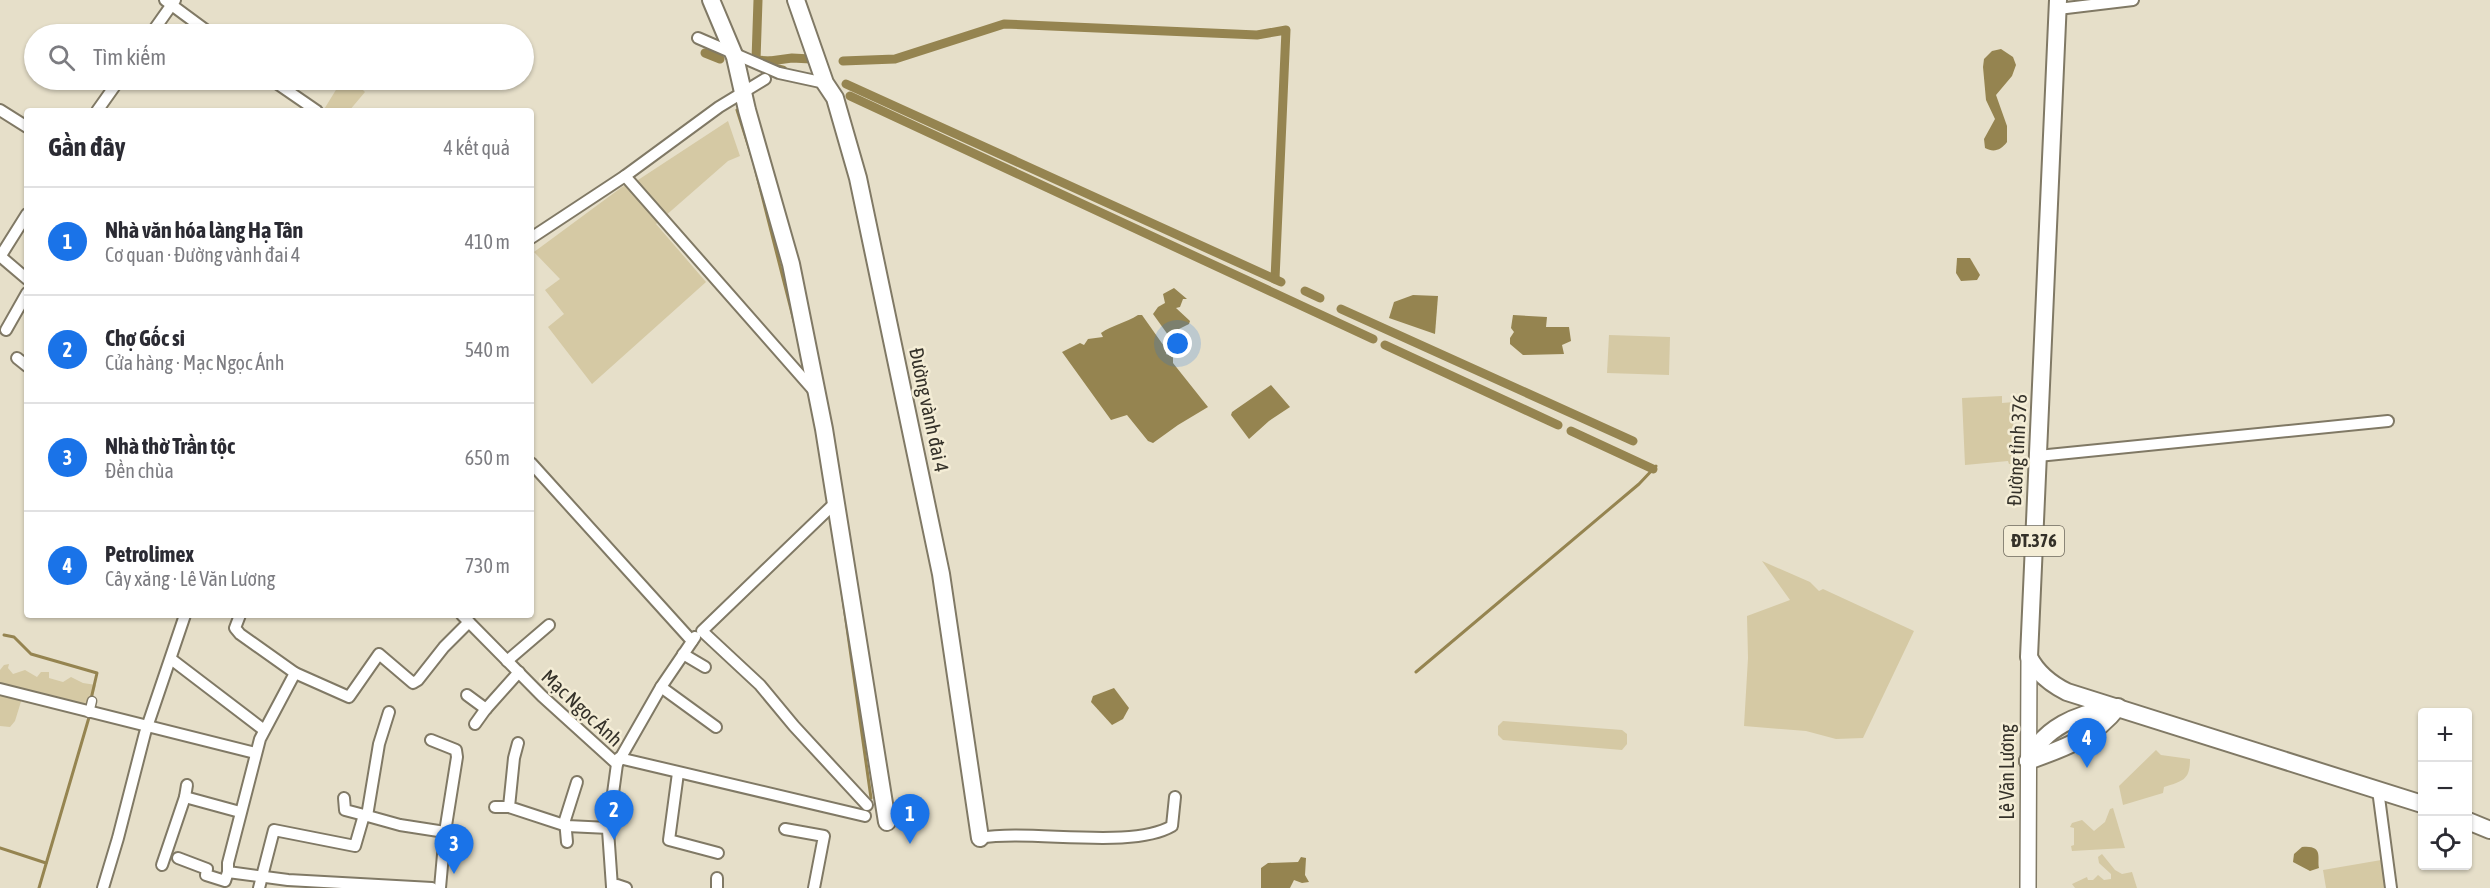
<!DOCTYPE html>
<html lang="vi">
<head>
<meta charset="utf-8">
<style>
	:root { --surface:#fff; --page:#f2f2f3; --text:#2b2b33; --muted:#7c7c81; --line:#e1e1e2; --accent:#1a73e8 }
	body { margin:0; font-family:"Asap Condensed",sans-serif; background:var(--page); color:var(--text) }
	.controls { position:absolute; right:18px; bottom:18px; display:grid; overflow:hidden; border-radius:6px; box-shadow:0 2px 4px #0004 }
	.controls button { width:54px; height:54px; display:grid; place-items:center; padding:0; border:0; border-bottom:2px solid var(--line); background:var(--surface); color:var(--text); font:30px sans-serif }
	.you { position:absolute; left:1178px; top:344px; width:21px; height:21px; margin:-15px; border:4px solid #fff; border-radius:50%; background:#1a73e8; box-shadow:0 0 0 9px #1a73e833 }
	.badge { display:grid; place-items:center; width:39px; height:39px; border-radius:50%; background:var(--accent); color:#fff; font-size:20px; font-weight:700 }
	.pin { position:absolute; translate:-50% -50px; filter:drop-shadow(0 2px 3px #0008) }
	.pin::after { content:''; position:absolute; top:32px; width:21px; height:18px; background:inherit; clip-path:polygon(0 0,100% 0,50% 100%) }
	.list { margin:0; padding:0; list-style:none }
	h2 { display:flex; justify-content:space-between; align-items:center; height:78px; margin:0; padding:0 24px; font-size:26px }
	h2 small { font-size:20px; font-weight:400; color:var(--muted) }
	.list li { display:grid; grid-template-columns:39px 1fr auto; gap:18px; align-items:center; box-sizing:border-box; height:108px; padding:0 24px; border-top:2px solid var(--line) }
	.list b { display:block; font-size:22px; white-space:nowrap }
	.list p { margin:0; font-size:20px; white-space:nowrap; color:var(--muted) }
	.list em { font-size:20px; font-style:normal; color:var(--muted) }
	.icon { flex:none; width:33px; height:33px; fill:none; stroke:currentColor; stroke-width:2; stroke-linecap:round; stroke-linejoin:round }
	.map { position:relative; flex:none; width:2490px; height:888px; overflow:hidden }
	.search { position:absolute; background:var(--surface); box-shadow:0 2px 4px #0004; left:24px; top:24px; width:510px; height:66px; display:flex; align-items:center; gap:15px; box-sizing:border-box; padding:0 21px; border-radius:33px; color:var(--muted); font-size:22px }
	.panel { position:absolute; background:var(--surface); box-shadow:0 2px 4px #0004; left:24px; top:108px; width:510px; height:510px; border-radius:6px }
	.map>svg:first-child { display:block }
	.green { fill:#d5c9a4 }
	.water { fill:#958450 }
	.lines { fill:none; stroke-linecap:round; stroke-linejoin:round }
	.stream { stroke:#958450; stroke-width:3 }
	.canal { stroke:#958450; stroke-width:9 }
	.pedestrian-casing { stroke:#807965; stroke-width:11 }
	.minor-casing { stroke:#807965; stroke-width:14 }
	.secondary-casing { stroke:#807965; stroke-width:18 }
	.primary-casing { stroke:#807965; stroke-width:20 }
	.pedestrian { stroke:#fff; stroke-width:8 }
	.minor { stroke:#fff; stroke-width:10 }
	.secondary { stroke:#fff; stroke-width:15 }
	.primary { stroke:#fff; stroke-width:16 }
	.labels { text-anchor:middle; stroke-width:5; stroke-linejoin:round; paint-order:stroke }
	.shield { fill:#f4edd6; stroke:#6e695d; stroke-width:1.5 }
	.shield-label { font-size:18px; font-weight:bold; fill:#343129 }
	.street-label { font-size:20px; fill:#343129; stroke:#f4edd6 }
</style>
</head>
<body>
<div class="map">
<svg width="2490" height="888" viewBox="0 0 2490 888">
	<rect width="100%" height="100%" fill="#e6dfc9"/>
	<g class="green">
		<polygon points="342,80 366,80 360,87 365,92 349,111 323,111"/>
		<polygon points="728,121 740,156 728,161 656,224 706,282 592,384 548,327 564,314 545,290 560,279 534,252 622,187 638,180"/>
		<polygon points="1609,335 1670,337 1669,375 1607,373"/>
		<polygon points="2002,396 2002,403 2014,402 2012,464 2009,464 2008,461 1965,465 1962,398"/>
		<polygon points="1762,561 1810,582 1819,591 1823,589 1914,631 1863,738 1836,739 1806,731 1744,726 1748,658 1747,616 1790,600"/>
		<polygon points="9,664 8,668 13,674 25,670 37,677 41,672 49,672 49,678 63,682 71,677 83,683 96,685 89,713 23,695 15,721 10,727 0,726 0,670 4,665"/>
		<polygon points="1503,721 1622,730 1627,734 1627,744 1622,750 1503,740 1498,735 1498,726"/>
		<path d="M 2156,750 L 2161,755 L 2190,759 C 2190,780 2183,781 2164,787 L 2163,793 L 2123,805 L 2119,786 Z"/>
		<polygon points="2113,808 2125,848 2072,851 2071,846 2074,845 2074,828 2070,827 2072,823 2082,820 2094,831 2105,822 2110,809"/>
		<polygon points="2102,854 2115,870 2122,874 2132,872 2137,888 2075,888 2072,884 2087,877 2088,880 2093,880 2098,875 2104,880 2111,879 2111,874 2099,863 2098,857"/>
		<polygon points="2387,859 2391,888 2326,888 2323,870"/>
	</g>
	<g class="water">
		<path d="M 2001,49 L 2013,57 L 2016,65 L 2012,76 L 1996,95 L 2007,126 L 2007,142 C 2001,150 1994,153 1985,148 L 1984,139 L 1995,119 L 1986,100 L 1983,67 L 1984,59 L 1992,51 Z"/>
		<polygon points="1957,258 1970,258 1980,275 1977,280 1961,281 1956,273"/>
		<polygon points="1174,288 1187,299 1183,299 1180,307 1176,308 1190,321 1189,324 1177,330 1179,344 1176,346 1153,314 1158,307 1165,303 1163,294"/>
		<polygon points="1413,295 1438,296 1435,334 1389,318 1394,302"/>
		<path d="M 1138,315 L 1142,315 L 1166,349 L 1166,354 L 1173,357 L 1173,363 L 1208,407 L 1178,425 L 1153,443 L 1148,441 L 1127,415 L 1111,420 L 1062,352 L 1080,343 L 1084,345 L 1088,339 L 1103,337 L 1101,333 C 1112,325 1126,323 1138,315 Z"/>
		<polygon points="1513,315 1547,317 1546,327 1569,327 1571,341 1562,345 1564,354 1523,355 1510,344 1510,338 1514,332 1511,328"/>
		<polygon points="1271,385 1290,407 1269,421 1249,439 1231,415 1232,412"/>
		<polygon points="1114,688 1129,708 1123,719 1112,725 1091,702 1093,696"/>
		<path d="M 2302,847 C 2324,845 2317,858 2319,868 L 2310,871 L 2293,862 L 2294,854 Z"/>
		<polygon points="1301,857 1306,858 1305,875 1309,882 1302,883 1294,880 1290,888 1261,888 1261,868 1268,863 1298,862"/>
	</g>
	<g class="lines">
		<g class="stream">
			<polyline points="737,110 753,160 797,333"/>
			<polyline points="842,592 871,798"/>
			<polyline points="4,635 14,637 31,654 97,673 91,699"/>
			<polyline points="1416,672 1639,484 1656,466"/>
			<polyline points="0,848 46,863"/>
			<polyline points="39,888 90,714"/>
		</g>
		<g class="canal">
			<polyline points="705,53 720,59"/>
			<polyline points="755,60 770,61 775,68 783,70"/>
			<polyline points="756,60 758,0"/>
			<polyline points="770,61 792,58 811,59"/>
			<polyline points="843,61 895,59 1004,24 1257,35 1286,30 1275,279"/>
			<polyline points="846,84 1281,282"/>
			<polyline points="850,96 1373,339"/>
			<polyline points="1305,291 1320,298"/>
			<polyline points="1341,309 1633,441"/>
			<polyline points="1385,345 1558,425"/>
			<polyline points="1571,431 1653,469"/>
		</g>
		<defs>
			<polyline id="pedestrian" points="89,713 92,701"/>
			<g id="minor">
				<polyline points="165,0 211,34"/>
				<polyline points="2058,9 2133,0"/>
				<polyline points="151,34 175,0"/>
				<polyline points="698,38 779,73 825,83"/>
				<polyline points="272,80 317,111"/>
				<polyline points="0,110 27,127"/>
				<polyline points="97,111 119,80"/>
				<polyline points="625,176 815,392"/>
				<polyline points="531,238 625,176 719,107 765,79"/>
				<polyline points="0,256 27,279"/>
				<polyline points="0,257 27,214"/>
				<polyline points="6,330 27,293"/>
				<polyline points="17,358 27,366"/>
				<polyline points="2038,456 2388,421"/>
				<polyline points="531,463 692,641"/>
				<polyline points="836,502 702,631 760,685 794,726 867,805"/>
				<polyline points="240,615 235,628 240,634 295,673"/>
				<polyline points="462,615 542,696 617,764 608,830 612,887"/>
				<polyline points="683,654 705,667"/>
				<polyline points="171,659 264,730"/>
				<polyline points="507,661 549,625"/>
				<polyline points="661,687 716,727"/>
				<polyline points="0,689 255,753"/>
				<polyline points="467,695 486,709"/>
				<polyline points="475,724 485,710 519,672"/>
				<polyline points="431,740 456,750 457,757 445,832"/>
				<polyline points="518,743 514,758 509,807 567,826 609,828"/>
				<polyline points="619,758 865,816"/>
				<polyline points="617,764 661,687 695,637"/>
				<polyline points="678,773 669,840 718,853"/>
				<polyline points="2378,790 2391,888"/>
				<polyline points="185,797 187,785"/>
				<polyline points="344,798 345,810 364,815"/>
				<polyline points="495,807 509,807"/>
				<polyline points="367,816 379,744 389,712"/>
				<polyline points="785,829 824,836 814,888"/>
				<path d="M 980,838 C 1030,829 1131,850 1172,826 L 1175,797"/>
				<polyline points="567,842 565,820 577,782"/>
				<polyline points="178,858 207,869 206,875 225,881 228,872"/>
				<polyline points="162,865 185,797 240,812"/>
				<polyline points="103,888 118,838 145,733 185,615"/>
				<polyline points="259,888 274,830 355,846 364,815 400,825 445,832 440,888"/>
				<polyline points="432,888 288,880 228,872 228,863 260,739 295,673 349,697 379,654 413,683 418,680 444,647 469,622"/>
				<polyline points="612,888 617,885 626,888"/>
				<polyline points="717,888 717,878"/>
			</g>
			<polyline id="secondary" points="2028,888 2029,657"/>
			<g id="primary">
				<polyline points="711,0 735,57 747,110 791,264 824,429 887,822"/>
				<polyline points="796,0 825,83 835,98 858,178 941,574 980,838"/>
				<path d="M 2058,0 L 2029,657 C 2037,673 2051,684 2067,692 L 2422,804"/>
				<path d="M 2028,761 C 2044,727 2077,714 2112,708"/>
				<path d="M 2028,761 C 2064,748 2094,738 2118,707"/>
				<polyline points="2468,821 2490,830"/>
			</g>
		</defs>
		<use href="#pedestrian" class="pedestrian-casing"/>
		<use href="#minor" class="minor-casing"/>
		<use href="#secondary" class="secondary-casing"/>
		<use href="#primary" class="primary-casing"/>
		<use href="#pedestrian" class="pedestrian"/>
		<use href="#minor" class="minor"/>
		<use href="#secondary" class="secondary"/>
		<use href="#primary" class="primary"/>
	</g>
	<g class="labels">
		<rect class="shield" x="2004" y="526" width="60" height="30" rx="4.5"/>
		<g class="shield-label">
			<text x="2034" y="547">ĐT.376</text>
		</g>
		<g class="street-label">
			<text transform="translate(929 410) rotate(78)" y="7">Đường vành đai 4</text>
			<text transform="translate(2017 450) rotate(-87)" y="7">Đường tỉnh 376</text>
			<text transform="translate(582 708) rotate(43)" y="7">Mạc Ngọc Ánh</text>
			<text transform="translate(2007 772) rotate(-90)" y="7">Lê Văn Lương</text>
		</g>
	</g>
</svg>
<div class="controls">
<button>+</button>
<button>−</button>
<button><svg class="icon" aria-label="locate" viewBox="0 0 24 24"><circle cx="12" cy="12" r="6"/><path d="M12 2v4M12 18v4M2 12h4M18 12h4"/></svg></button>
</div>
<div class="you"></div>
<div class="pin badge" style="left:910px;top:844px">1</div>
<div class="pin badge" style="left:614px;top:840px">2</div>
<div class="pin badge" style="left:454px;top:874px">3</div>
<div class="pin badge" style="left:2087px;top:768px">4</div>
<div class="search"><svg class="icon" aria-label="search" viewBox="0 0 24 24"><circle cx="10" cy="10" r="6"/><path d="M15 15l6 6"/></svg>Tìm kiếm</div>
<section class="panel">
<h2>Gần đây<small>4 kết quả</small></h2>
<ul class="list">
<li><span class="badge">1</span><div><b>Nhà văn hóa làng Hạ Tân</b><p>Cơ quan · Đường vành đai 4</p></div><em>410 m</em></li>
<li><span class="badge">2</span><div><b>Chợ Gốc si</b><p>Cửa hàng · Mạc Ngọc Ánh</p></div><em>540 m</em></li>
<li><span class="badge">3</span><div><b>Nhà thờ Trần tộc</b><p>Đền chùa</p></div><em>650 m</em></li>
<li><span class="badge">4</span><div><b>Petrolimex</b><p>Cây xăng · Lê Văn Lương</p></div><em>730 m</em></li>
</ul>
</section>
</div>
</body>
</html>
